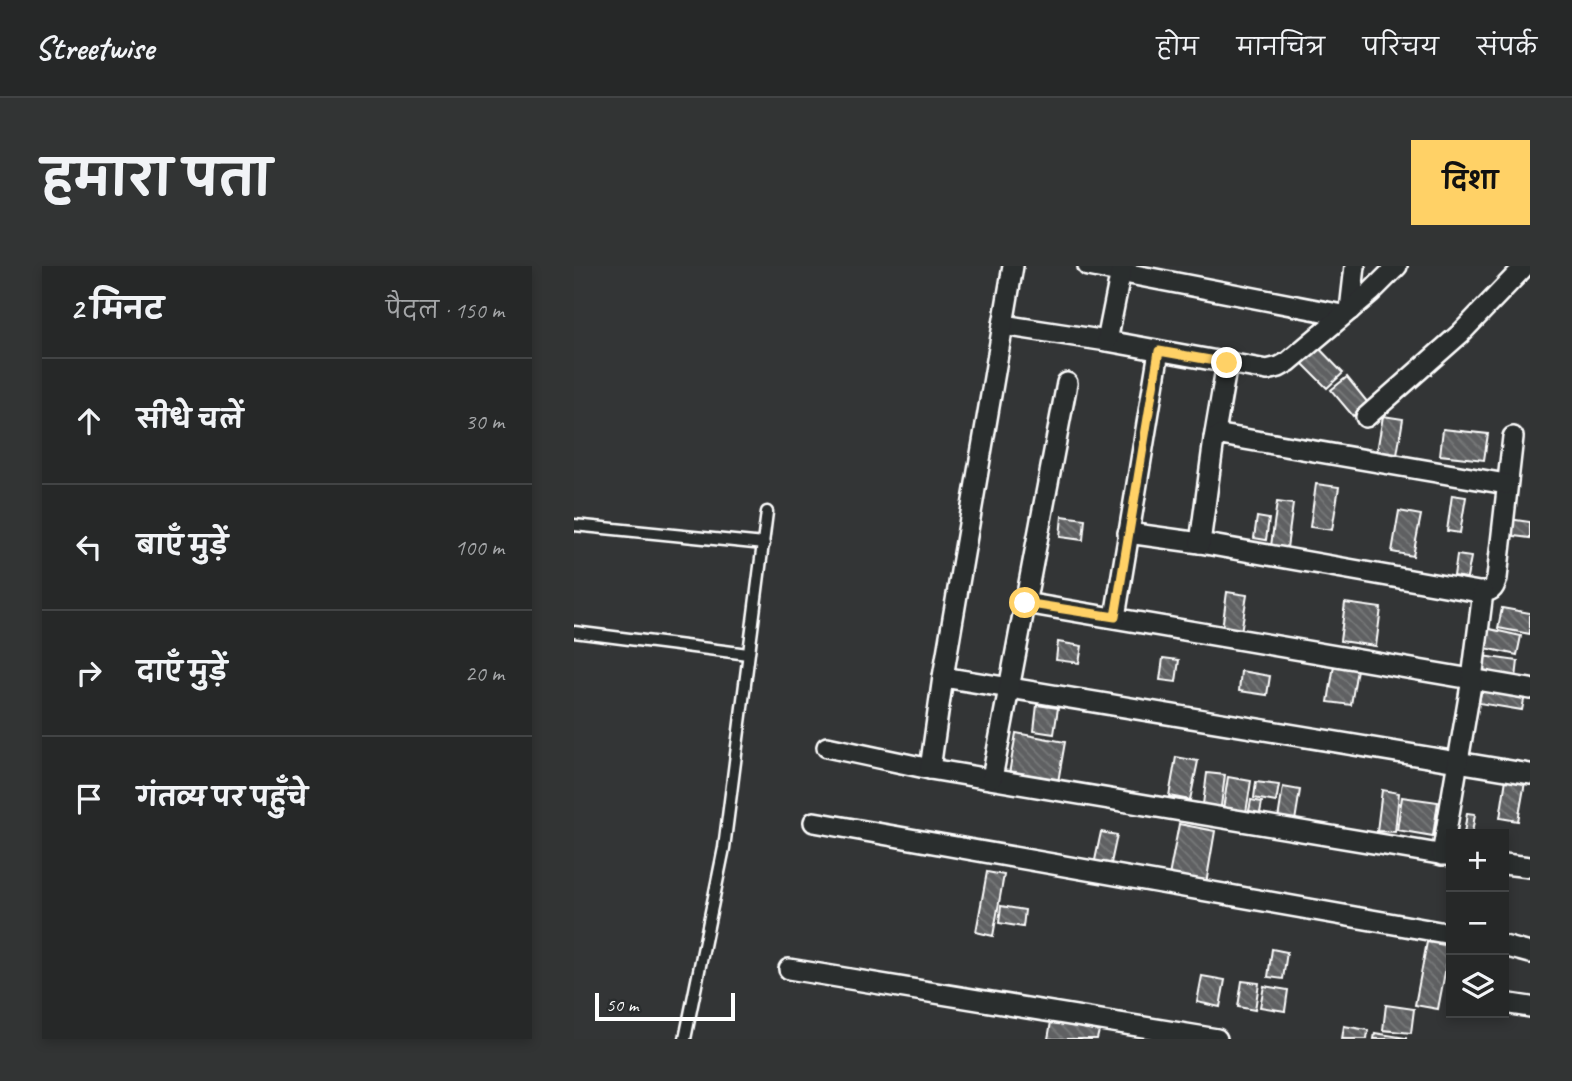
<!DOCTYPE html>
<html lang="hi">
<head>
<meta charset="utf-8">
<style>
	:root { --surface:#262828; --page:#323434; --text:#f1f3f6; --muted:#a4a6a8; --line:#424445; --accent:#ffd166 }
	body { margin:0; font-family:Caveat,"Playpen Sans Deva",sans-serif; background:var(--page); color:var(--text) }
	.controls { position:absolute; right:21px; bottom:21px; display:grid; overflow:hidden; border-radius:0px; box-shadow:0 4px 10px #0003 }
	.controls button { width:63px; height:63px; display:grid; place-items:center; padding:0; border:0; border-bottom:2px solid var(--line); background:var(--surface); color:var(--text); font:35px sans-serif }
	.scale { position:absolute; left:21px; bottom:18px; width:140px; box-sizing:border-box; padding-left:7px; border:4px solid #fff; border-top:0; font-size:19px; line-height:24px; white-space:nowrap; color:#fff; -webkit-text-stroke:5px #2a2d2e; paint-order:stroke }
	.stop { position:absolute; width:21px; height:21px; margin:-16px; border:5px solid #ffd166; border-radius:50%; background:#fff }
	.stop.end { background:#ffd166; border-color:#fff; box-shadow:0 2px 7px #0008 }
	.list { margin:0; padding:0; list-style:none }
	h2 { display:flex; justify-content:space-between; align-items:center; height:91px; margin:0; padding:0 28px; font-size:30px }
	h2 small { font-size:23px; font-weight:400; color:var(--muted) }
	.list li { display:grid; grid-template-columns:46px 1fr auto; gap:21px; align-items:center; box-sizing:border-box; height:126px; padding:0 28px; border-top:2px solid var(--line) }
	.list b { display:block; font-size:26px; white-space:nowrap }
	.list em { font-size:23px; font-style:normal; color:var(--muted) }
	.icon { flex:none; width:38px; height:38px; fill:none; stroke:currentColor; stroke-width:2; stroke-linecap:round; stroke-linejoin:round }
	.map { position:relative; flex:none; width:956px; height:773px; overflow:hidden; border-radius:0px }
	header { display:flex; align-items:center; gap:42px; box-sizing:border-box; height:98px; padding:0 35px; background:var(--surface); border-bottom:2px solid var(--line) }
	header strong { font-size:33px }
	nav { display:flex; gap:38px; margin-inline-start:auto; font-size:24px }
	.intro { display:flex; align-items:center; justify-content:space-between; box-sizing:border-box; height:168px; padding:0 42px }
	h1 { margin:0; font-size:49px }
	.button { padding:18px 32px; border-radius:0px; background:var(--accent); color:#111; font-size:24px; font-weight:700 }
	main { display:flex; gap:42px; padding:0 42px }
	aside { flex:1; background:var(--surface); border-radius:0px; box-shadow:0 4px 10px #0003 }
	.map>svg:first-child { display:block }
	.building { fill:url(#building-back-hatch); stroke:#fff; stroke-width:2 }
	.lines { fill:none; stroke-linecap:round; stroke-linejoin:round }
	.lane-casing { stroke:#fff; stroke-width:15 }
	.street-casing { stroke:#fff; stroke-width:24 }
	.lane { stroke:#2a2d2e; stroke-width:10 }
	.street { stroke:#2a2d2e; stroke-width:19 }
	.route { stroke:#ffd166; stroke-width:9 }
</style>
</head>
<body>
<header>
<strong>Streetwise</strong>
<nav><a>होम</a><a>मानचित्र</a><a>परिचय</a><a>संपर्क</a></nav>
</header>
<div class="intro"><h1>हमारा पता</h1><a class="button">दिशा</a></div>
<main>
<aside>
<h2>2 मिनट<small>पैदल · 150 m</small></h2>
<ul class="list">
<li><svg class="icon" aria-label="ahead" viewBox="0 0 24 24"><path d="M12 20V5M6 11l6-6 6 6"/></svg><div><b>सीधे चलें</b></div><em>30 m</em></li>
<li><svg class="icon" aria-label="left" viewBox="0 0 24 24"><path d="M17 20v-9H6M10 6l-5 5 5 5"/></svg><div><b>बाएँ मुड़ें</b></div><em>100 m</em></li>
<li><svg class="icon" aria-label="right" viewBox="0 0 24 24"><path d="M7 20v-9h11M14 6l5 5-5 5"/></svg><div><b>दाएँ मुड़ें</b></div><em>20 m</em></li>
<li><svg class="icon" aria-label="arrive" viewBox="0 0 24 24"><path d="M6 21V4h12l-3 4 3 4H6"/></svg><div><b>गंतव्य पर पहुँचे</b></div></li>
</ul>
</aside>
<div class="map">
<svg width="956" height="773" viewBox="0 0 956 773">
	<defs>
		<pattern id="building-back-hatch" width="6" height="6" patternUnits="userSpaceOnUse" patternTransform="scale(1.75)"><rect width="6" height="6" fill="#5f6162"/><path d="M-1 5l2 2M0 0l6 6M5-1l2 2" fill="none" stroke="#77797a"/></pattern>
	</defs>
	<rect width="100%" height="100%" fill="#333536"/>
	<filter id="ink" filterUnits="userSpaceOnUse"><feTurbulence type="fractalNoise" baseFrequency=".0143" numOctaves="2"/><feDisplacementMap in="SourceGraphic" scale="14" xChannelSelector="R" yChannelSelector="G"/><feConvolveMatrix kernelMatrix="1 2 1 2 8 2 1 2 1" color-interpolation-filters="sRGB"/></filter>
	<g filter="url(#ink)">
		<g class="building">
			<polygon points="741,78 769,107 753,122 725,94"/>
			<polygon points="773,111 794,137 779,150 757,124"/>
			<polygon points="809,150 829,153 822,195 802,191"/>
			<polygon points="869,163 914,168 910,194 866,189"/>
			<polygon points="742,218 765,221 758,264 736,261"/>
			<polygon points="878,229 892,231 886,267 873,265"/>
			<polygon points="703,236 719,238 713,282 697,280"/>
			<polygon points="825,245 847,249 839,290 818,286"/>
			<polygon points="488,250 511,253 509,274 486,271"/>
			<polygon points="683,251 695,253 692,274 680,272"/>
			<polygon points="935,253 956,256 956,272 932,269"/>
			<polygon points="883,289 897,291 893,312 880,310"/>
			<polygon points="653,326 673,329 667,366 648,363"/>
			<polygon points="771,337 807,342 802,380 766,375"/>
			<polygon points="928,342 956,347 956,368 924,362"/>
			<polygon points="911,362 947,370 943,389 907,381"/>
			<polygon points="484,376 508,380 505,397 482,394"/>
			<polygon points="908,390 944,395 942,412 905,406"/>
			<polygon points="589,392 605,394 602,416 586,414"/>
			<polygon points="760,399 783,403 777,439 754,436"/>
			<polygon points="667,405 696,410 693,429 665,425"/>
			<polygon points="908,422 951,429 948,444 905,437"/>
			<polygon points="463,439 484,442 480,468 460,465"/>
			<polygon points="442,467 491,476 484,516 435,508"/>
			<polygon points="602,491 624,495 616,534 595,530"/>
			<polygon points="633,507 651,509 646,548 628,546"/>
			<polygon points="654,511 677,515 671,553 648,550"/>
			<polygon points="932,513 951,516 944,555 926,552"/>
			<polygon points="682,516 705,519 702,536 680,532"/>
			<polygon points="709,521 726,524 721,555 704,553"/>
			<polygon points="808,524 825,527 821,566 803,565"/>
			<polygon points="828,531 864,536 859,570 823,564"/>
			<polygon points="677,534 688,536 686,547 675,545"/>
			<polygon points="893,547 901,548 898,568 890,568"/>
			<polygon points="605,558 641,565 632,618 595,610"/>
			<polygon points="527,566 543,569 536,602 520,599"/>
			<polygon points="413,606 430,609 419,670 402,666"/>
			<polygon points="427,640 451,644 449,661 425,657"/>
			<polygon points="853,676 876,680 864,743 841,739"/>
			<polygon points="698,683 713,686 709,713 694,711"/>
			<polygon points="628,710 651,714 646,741 623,736"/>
			<polygon points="668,715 685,717 681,744 664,741"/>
			<polygon points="690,720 714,724 711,745 686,741"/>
			<polygon points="812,739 840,743 837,767 809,764"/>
			<polygon points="477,756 525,765 523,773 474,773"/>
			<polygon points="770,760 794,764 793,773 768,773"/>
			<polygon points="801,767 832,772 832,773 800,773"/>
		</g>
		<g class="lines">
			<defs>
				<g id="lane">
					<polyline points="0,259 190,278"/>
					<polyline points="0,366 174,388"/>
					<polyline points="111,773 150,582 193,246"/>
				</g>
				<g id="street">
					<polyline points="514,0 769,49"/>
					<polyline points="776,44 781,0"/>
					<polyline points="429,59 533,75 693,104 705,101 714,96 797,26 823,0"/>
					<polyline points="533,75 548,0"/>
					<polyline points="792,151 886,68 951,0"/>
					<polyline points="640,173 653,97"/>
					<path d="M 554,267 L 626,277 L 905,326 C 917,326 920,324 923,312 L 939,171"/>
					<polyline points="626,277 640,173 647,169 932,218"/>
					<polyline points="451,337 956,423"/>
					<polyline points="541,351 585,85"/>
					<polyline points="369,411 956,508"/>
					<polyline points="253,481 356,503 877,590"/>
					<polyline points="356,503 369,411 439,0"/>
					<polyline points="418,512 493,117"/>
					<polyline points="240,556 877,668"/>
					<polyline points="868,589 898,413 909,326"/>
					<polyline points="930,598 956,601"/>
					<polyline points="930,680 956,687"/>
					<polyline points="215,703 643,773"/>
					<polyline points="930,737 956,741"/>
				</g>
			</defs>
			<use href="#lane" class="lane-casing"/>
			<use href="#street" class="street-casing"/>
			<use href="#lane" class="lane"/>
			<use href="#street" class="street"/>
		</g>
	</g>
	<g class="lines" filter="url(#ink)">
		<polyline class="route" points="451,337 541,351 585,85 653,97"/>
	</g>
</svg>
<div class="controls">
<button>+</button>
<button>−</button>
<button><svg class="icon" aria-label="layers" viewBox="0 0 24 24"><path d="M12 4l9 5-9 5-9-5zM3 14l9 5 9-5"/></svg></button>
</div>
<div class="scale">50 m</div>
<div class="stop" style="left:451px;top:337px"></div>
<div class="stop end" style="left:653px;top:97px"></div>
</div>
</main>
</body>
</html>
